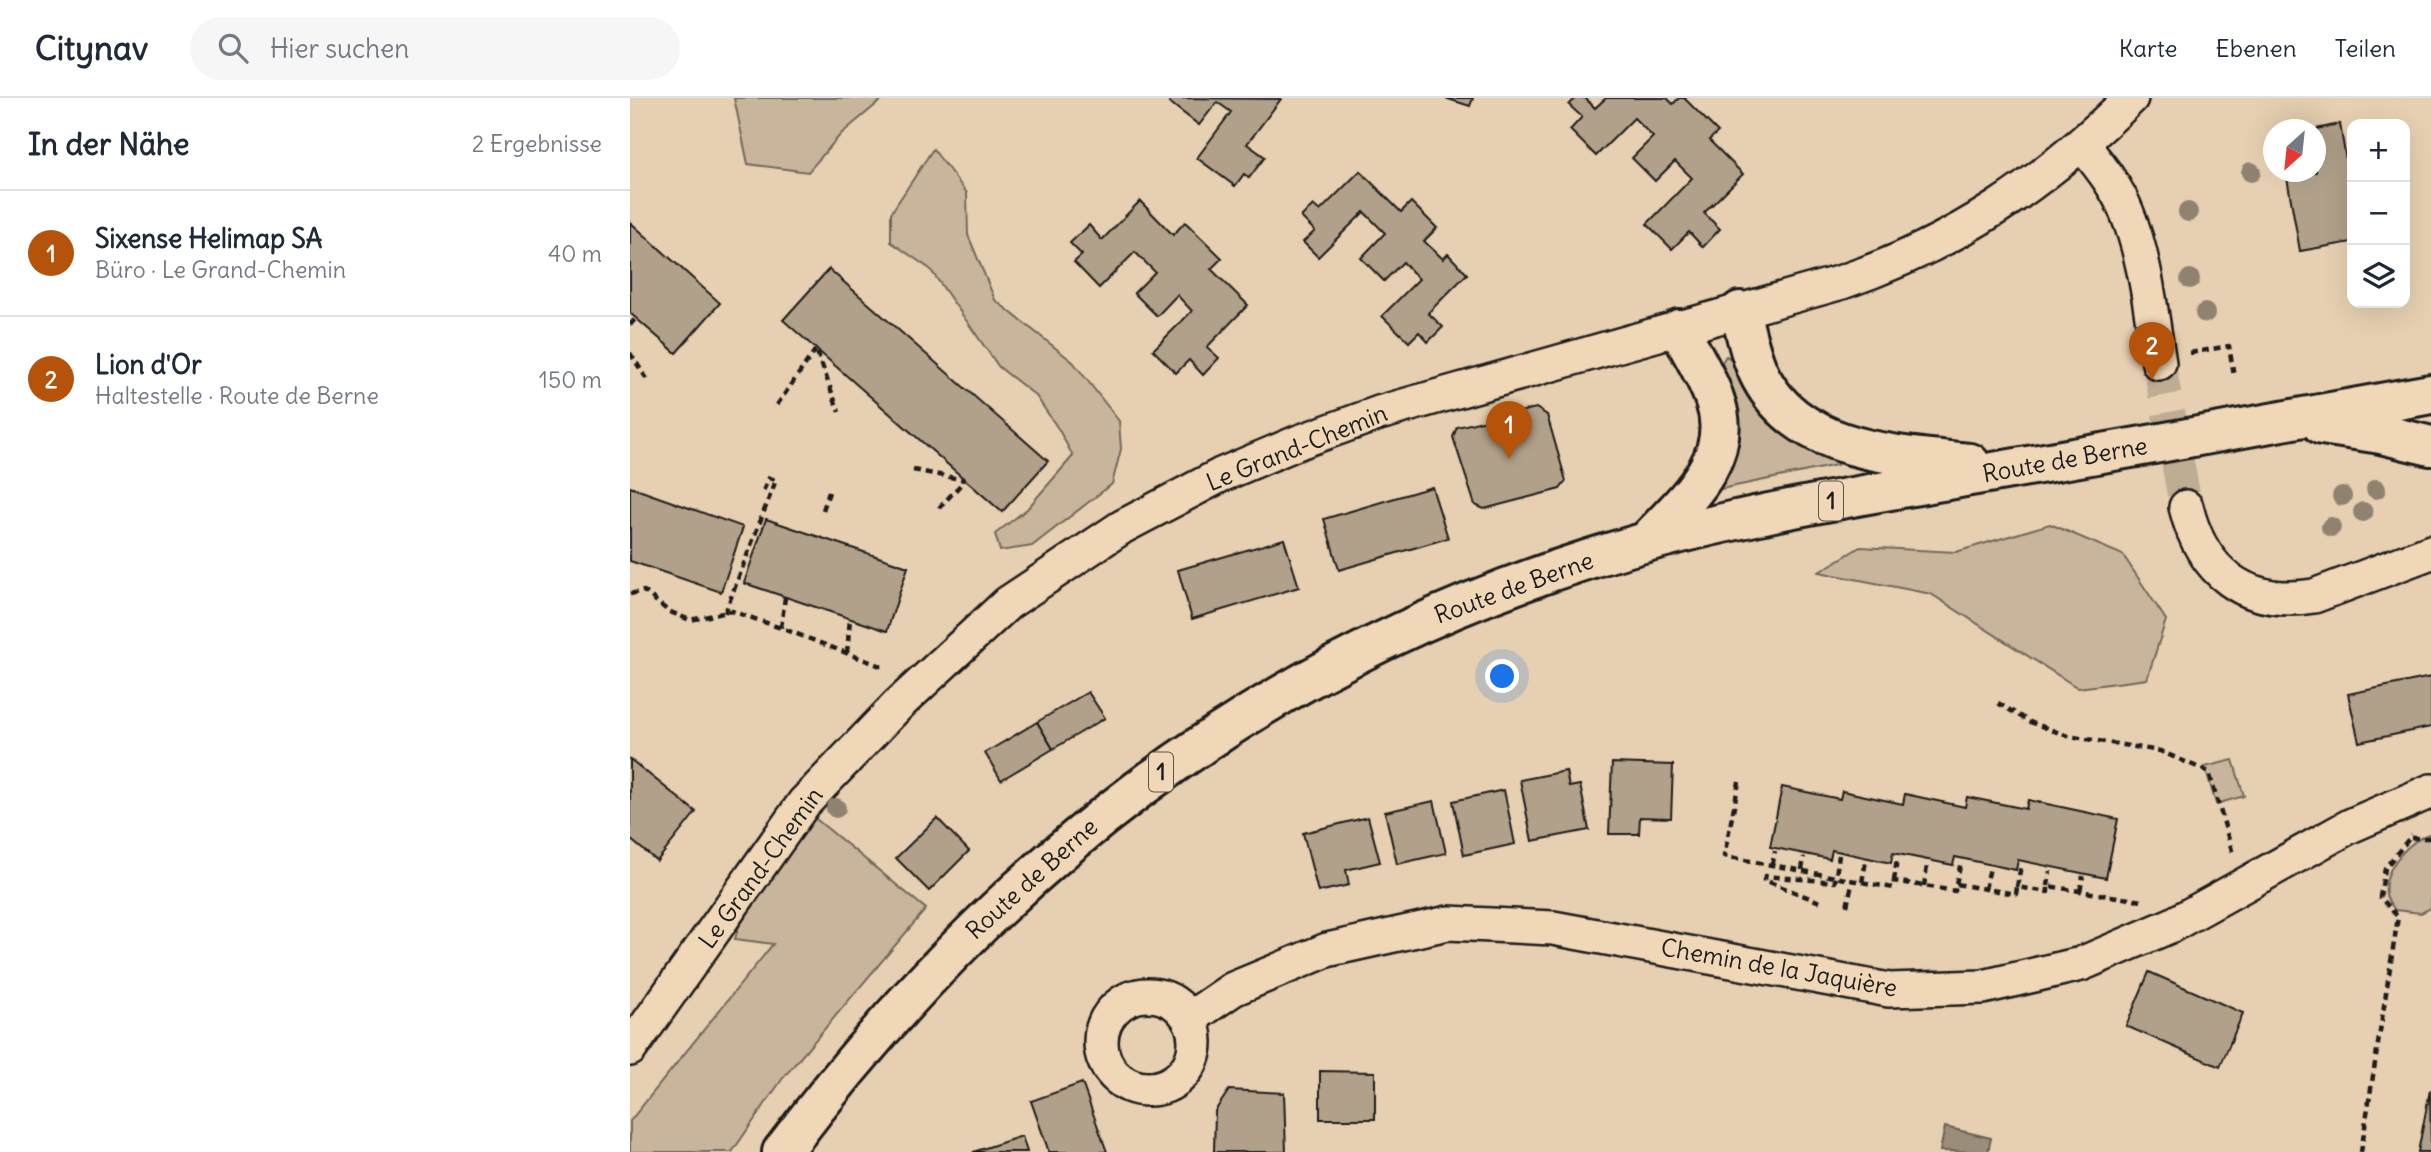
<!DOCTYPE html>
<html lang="de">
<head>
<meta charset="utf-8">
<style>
	:root { --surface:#fff; --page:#f6f6f7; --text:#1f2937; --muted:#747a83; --line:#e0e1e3; --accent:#b45309 }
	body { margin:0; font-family:Delius,sans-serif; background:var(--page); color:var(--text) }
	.controls { position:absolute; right:21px; top:21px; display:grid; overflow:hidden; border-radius:14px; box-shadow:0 7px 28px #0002 }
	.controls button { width:63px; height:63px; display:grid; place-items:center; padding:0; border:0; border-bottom:2px solid var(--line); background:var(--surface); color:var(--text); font:35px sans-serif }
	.compass { position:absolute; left:1633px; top:21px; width:63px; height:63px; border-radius:50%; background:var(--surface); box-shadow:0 7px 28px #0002; rotate:207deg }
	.you { position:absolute; left:873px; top:579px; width:24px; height:24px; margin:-18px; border:5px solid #fff; border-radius:50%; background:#1a73e8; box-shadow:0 0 0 10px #1a73e833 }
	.badge { display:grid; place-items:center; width:46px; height:46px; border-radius:50%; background:var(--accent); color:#fff; font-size:23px; font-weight:700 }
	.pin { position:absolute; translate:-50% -58px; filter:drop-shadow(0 2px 4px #0008) }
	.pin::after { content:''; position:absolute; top:37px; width:24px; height:21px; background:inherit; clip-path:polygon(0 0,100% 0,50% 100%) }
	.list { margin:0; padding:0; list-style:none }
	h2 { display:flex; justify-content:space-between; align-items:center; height:91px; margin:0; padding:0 28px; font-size:30px }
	h2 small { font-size:23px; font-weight:400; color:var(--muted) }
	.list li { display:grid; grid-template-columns:46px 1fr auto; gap:21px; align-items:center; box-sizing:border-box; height:126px; padding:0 28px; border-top:2px solid var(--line) }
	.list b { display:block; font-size:26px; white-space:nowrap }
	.list p { margin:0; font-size:23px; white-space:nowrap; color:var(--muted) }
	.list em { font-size:23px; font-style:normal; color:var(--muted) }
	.icon { flex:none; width:38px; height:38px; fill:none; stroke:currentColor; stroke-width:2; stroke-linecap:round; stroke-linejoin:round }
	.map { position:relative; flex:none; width:1801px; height:1054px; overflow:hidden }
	header { display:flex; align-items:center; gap:42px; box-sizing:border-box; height:98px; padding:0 35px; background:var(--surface); border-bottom:2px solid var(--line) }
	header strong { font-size:33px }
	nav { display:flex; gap:38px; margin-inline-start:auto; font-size:24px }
	.search { width:490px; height:63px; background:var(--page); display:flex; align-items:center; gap:18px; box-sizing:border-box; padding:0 24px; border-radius:38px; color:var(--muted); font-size:26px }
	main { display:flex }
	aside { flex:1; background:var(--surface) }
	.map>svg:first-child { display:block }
	.green { fill:#c9b59b; stroke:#72685c; stroke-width:2 }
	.water { fill:#9c8d7a; stroke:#696054; stroke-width:2 }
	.building { fill:#b1a18a; stroke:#1c1c1c; stroke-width:2 }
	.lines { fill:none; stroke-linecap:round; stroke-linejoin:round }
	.minor-tunnel { stroke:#beac93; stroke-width:33; stroke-dasharray:33 17; stroke-linecap:butt }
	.minor-casing { stroke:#1c1c1c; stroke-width:38 }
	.major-casing { stroke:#1c1c1c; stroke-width:44 }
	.path { stroke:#1c1c1c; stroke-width:4.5; stroke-dasharray:7 5; stroke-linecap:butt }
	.minor { stroke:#efd7b7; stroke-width:33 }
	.major { stroke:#efd7b7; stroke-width:38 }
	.tree { fill:#8f8271 }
	.labels { text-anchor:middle; stroke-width:6; stroke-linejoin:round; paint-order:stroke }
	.shield { fill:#efd7b7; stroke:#5b544a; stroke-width:2 }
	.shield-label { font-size:23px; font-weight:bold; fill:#1c1c1c }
	.street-label { font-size:24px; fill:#1c1c1c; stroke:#efd7b7 }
</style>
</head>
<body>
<header>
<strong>Citynav</strong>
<div class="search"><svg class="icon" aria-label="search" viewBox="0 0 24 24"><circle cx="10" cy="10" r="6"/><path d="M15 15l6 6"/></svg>Hier suchen</div>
<nav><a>Karte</a><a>Ebenen</a><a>Teilen</a></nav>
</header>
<main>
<aside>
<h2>In der Nähe<small>2 Ergebnisse</small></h2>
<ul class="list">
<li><span class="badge">1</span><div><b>Sixense Helimap SA</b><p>Büro · Le Grand-Chemin</p></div><em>40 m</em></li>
<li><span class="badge">2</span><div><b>Lion d'Or</b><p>Haltestelle · Route de Berne</p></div><em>150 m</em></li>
</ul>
</aside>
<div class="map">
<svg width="1801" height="1054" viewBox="0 0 1801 1054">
	<rect width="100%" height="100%" fill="#e7d0b1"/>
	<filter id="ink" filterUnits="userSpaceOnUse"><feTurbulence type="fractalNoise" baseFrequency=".0143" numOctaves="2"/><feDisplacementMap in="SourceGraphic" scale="14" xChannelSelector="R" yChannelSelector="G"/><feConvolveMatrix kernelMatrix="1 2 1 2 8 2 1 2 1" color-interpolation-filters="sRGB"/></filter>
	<g filter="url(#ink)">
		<g class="green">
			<polygon points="104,0 254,0 211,36 178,74 118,66"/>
			<polygon points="303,51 337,95 338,137 365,202 443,264 489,323 491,351 482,386 402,448 370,453 365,436 397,411 443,358 429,332 406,298 369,269 300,171 261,144 261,115"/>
			<polygon points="1096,258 1100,260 1123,298 1207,362 1207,367 1091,391 1088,390 1103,302 1092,264"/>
			<polygon points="1420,426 1493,457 1536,522 1517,581 1448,590 1301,496 1189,474 1230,449 1326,454"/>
			<polygon points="1603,662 1614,698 1586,706 1575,669"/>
			<polygon points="181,717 296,811 153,980 102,1054 0,1054 0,1023 143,846 105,841 115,807"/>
			<path d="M 1801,735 L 1801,810 L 1791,815 L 1765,812 C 1762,808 1757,802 1756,797 C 1752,770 1779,743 1801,735 Z"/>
		</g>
		<polygon class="water" points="1315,1029 1361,1040 1358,1054 1310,1053"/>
		<g class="building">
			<polygon points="542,0 651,1 617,46 635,59 619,80 614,76 605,88 567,60 601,14 587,4 569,27 539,4"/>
			<polygon points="815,0 843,0 840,8"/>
			<polygon points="946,0 955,0 965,10 976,0 1037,0 1043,6 1049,0 1054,0 1088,34 1079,42 1113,76 1074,115 1090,131 1073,149 1059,134 1042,151 1017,126 1062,80 1045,63 1025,83 1002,60 1023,39 1004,20 966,58 940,32 952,19 939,7"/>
			<polygon points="1710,26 1722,98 1722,144 1670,153 1656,74 1686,74 1686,32 1681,32"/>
			<polygon points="730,73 771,114 781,104 807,130 794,143 813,161 818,156 837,176 798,215 813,229 798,244 789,234 779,244 752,218 789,181 773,164 754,183 731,160 755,135 734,114 688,159 673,144 685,133 671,119 683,107 690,113"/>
			<polygon points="510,103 543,137 555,124 592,160 581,171 618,207 577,249 589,260 573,277 559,262 546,275 523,252 562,213 547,197 527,218 504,195 525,174 505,154 469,190 444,164 452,157 440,145 459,127 472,142"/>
			<polygon points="0,124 90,205 46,255 0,215"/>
			<polygon points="199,171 418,363 372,414 153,222"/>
			<polygon points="906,310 917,317 936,383 930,391 854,411 845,407 823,339 827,329"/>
			<polygon points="0,389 113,429 91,494 0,463"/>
			<polygon points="802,389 818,440 709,472 694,421"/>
			<polygon points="136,421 278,469 257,533 114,485"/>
			<polygon points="654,441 669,489 562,521 548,472"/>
			<polygon points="1801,579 1801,629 1729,644 1718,596"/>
			<polygon points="458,594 475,620 423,651 407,624"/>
			<polygon points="407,624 423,651 371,682 355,655"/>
			<polygon points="0,661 66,714 27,763 0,741"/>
			<polygon points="982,665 1043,667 1041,720 1010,719 1009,736 979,736"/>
			<polygon points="936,673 939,689 950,687 959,732 902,743 890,682"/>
			<polygon points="1152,689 1210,701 1212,693 1273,706 1275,696 1335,709 1337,699 1396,711 1398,702 1488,721 1476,780 1388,762 1386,772 1325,759 1323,767 1263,755 1261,765 1202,752 1200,761 1140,749"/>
			<polygon points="874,692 885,746 834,757 823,703"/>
			<polygon points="804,703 816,755 767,766 755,714"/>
			<polygon points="738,719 750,764 716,772 719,787 688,794 673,735"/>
			<polygon points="307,720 339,753 299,793 266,760"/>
			<polygon points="1519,874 1613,915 1590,969 1496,928"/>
			<polygon points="690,973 745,974 745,1021 690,1021"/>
			<polygon points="452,985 477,1054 419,1054 401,1003"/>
			<polygon points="599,992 654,995 656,1054 584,1054 585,1013"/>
			<polygon points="1800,992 1801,1054 1788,1054"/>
			<polygon points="392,1038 397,1054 343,1054"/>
		</g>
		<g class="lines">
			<polyline class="minor-tunnel" points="1529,265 1556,409"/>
			<defs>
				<g id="minor">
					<path d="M 1452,46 C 1469,67 1487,89 1497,115 C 1516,162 1521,215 1529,265"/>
					<path d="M 1556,409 C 1572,474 1615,509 1684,498 L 1801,454"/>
					<circle cx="518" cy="944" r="47"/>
					<polyline points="559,921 603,891 697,852 818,825 923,830 1259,892 1353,889 1451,866 1542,827 1720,728 1801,693"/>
					<path d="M 0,951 L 174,705 L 268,607 L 378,505 L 492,429 L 591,377 L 669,344 L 749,315 L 1212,184 C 1327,145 1414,85 1501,0"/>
				</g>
				<g id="major">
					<path d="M 1110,213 C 1116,235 1120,259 1131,280 C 1171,355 1266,357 1340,365"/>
					<polyline points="1692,327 1751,336 1801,348"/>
					<path d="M 1016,444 C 1052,405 1106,362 1085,303 C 1077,278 1061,254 1049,231"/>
					<path d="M 152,1054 C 366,770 618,570 959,461 C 1084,421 1216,400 1346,377 C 1498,351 1649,324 1801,296"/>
				</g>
			</defs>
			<use href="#minor" class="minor-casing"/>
			<use href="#major" class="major-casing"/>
			<g class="path">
				<polyline points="0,227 6,220"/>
				<polyline points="0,255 17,281"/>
				<polyline points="1560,255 1599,248 1604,278"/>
				<polyline points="147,307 186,251 209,314"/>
				<polyline points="283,372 335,382"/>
				<polyline points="309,410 334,383"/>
				<polyline points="193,412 199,394"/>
				<polyline points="0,496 14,493 38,513 60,522 102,513 151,530"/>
				<polyline points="155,499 151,530 256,570"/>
				<polyline points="95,515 146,382 139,380 133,393"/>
				<polyline points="217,555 220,521"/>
				<polyline points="1368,605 1400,624 1438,638 1530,653 1579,674 1603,756"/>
				<polyline points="1109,684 1094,758 1263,790 1264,783 1325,793 1326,786 1386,796 1387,789 1418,794 1418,788 1512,803"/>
				<polyline points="1781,740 1801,740"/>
				<polyline points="1142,767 1145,753"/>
				<polyline points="1172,772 1174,759"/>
				<polyline points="1264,783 1267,761"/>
				<polyline points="1232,784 1236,763"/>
				<polyline points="1326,786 1331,764"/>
				<polyline points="1294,788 1297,768"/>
				<polyline points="1418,788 1420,773"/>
				<polyline points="1387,789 1391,767"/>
				<polyline points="1355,791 1360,770"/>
				<polyline points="1450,793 1453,778"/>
				<polyline points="1190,804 1134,782 1135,778 1205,784 1209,757"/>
				<polyline points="1217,808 1223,782"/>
				<polyline points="1731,1054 1768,819 1750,799 1755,770 1782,737"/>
			</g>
			<use href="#minor" class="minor"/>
			<use href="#major" class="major"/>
		</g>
		<g class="tree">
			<circle cx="1621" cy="74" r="10"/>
			<circle cx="1558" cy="114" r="10"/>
			<circle cx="1560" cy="181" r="10"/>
			<circle cx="1575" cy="215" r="10"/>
			<circle cx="1746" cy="391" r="10"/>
			<circle cx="1712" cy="398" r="10"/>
			<circle cx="1733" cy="414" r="10"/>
			<circle cx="1701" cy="429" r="10"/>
			<circle cx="206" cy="710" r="10"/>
		</g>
	</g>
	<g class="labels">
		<g class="shield">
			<rect x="1189" y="383.5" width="24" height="39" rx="5"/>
			<rect x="519" y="654.5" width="24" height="39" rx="5"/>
		</g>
		<g class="shield-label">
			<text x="1201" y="411">1</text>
			<text x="531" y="682">1</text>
		</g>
		<g class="street-label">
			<text transform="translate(667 350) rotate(-22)" y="8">Le Grand-Chemin</text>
			<text transform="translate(1435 362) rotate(-10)" y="8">Route de Berne</text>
			<text transform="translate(884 490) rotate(-20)" y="8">Route de Berne</text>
			<text transform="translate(131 770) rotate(-54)" y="8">Le Grand-Chemin</text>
			<text transform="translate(402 781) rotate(-42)" y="8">Route de Berne</text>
			<text transform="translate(1149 870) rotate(10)" y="8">Chemin de la Jaquière</text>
		</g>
	</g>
</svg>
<div class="controls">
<button>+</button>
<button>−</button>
<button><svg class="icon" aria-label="layers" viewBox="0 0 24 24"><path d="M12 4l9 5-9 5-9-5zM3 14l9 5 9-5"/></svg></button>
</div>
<svg class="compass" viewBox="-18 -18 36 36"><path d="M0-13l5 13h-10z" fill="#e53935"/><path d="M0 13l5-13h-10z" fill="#747a83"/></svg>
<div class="you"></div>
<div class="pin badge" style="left:879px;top:361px">1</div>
<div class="pin badge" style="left:1522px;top:282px">2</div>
</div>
</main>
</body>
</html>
